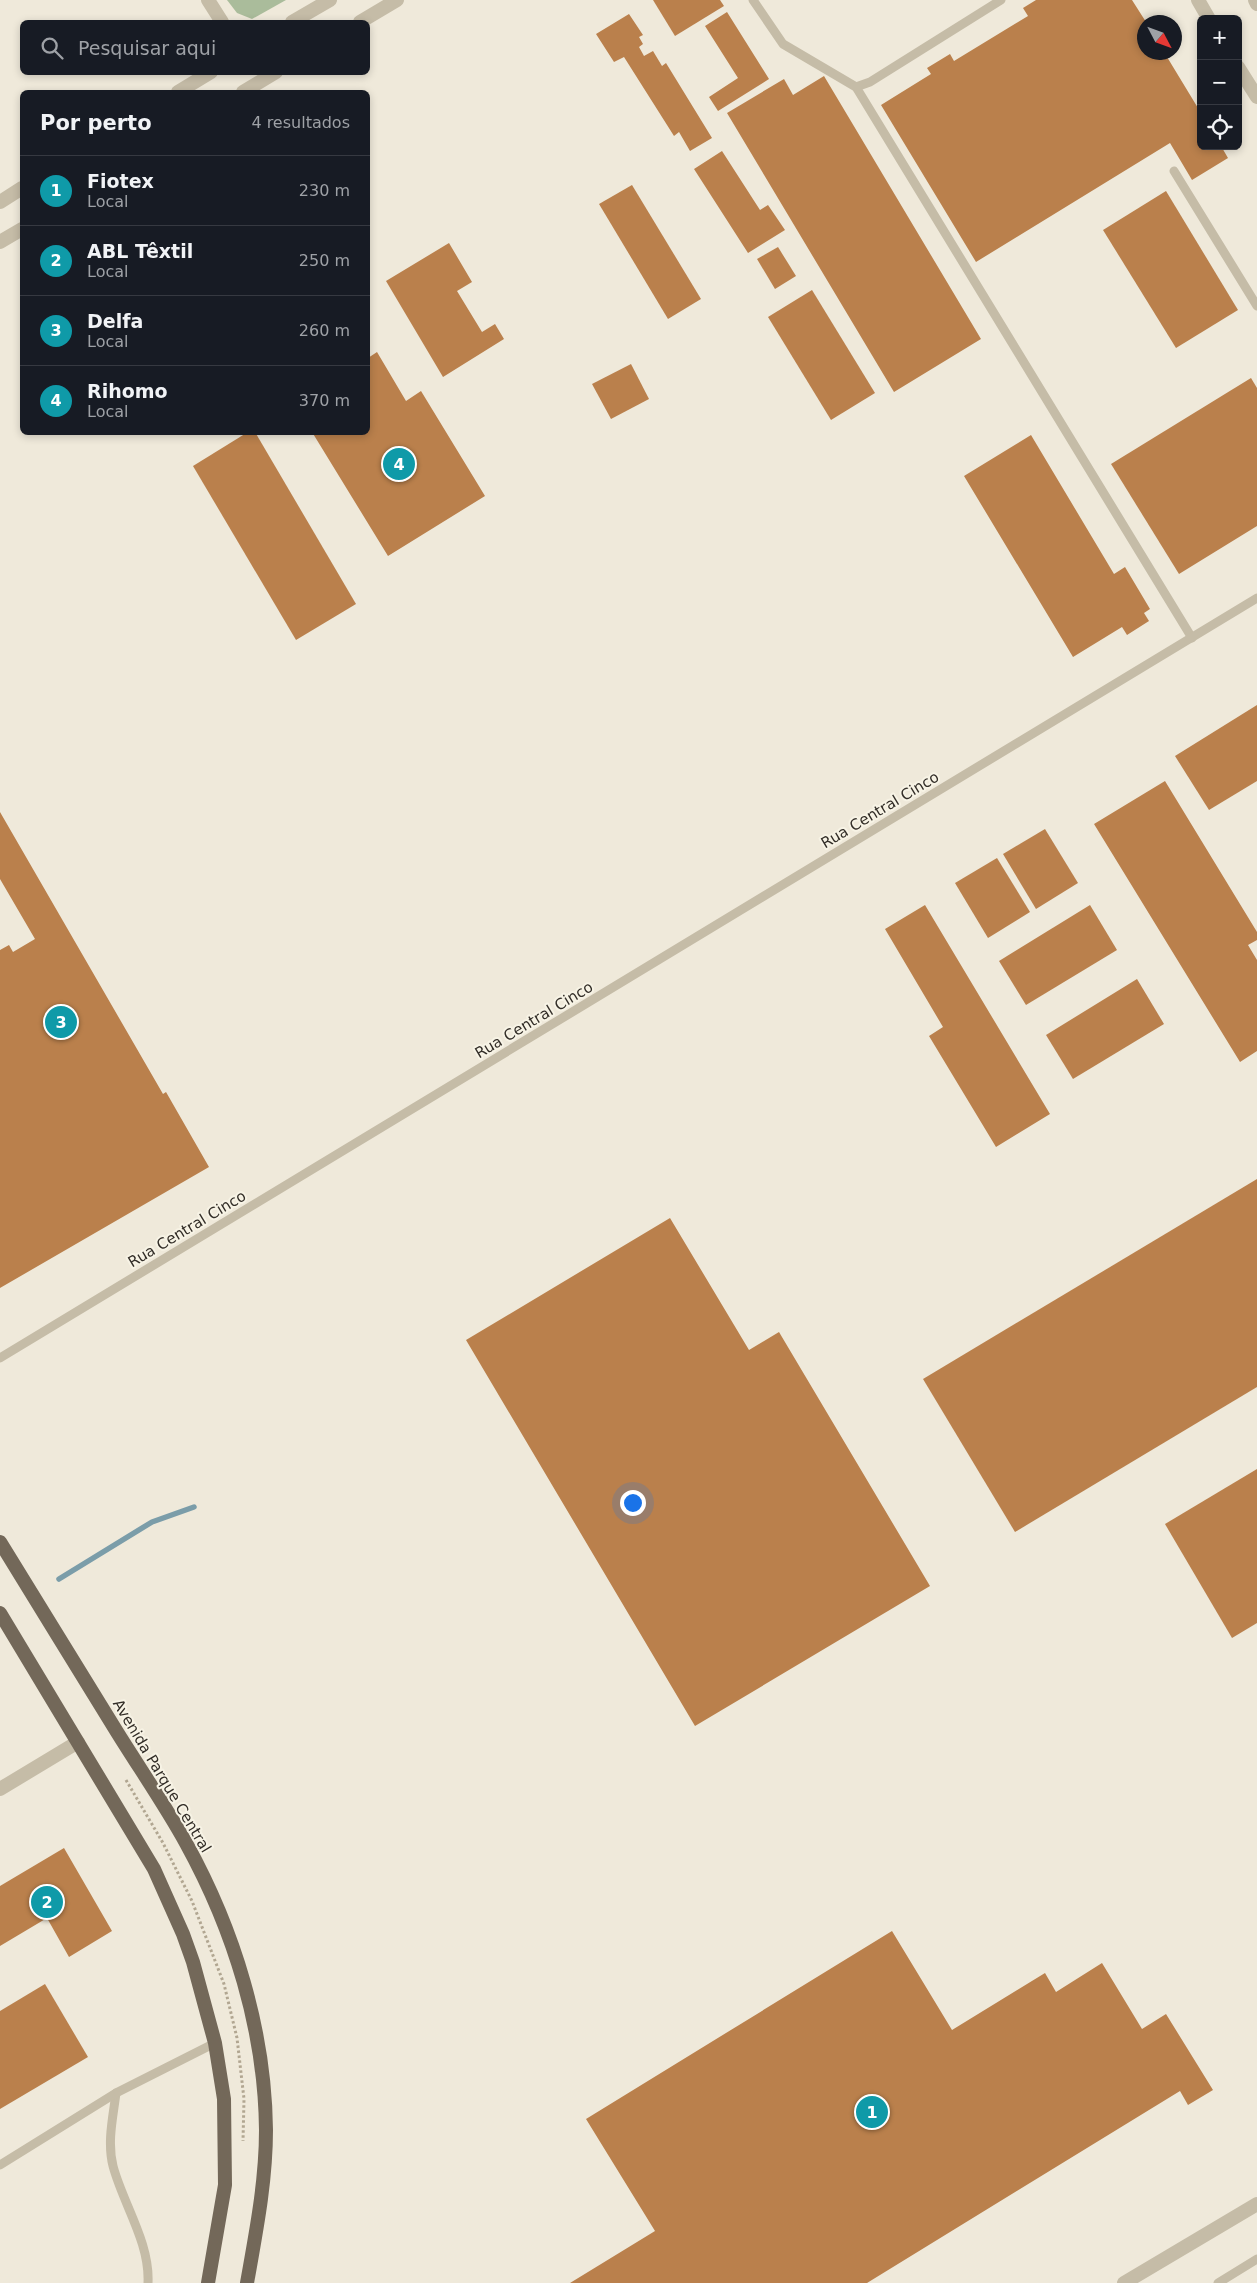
<!DOCTYPE html>
<html lang="pt">
<head>
<meta charset="utf-8">
<style>
	:root { --surface:#171b24; --page:#20242c; --text:#f1f3f6; --muted:#9ea1a6; --line:#363941; --accent:#0b8043 }
	body { margin:0; font-family:"DejaVu Sans",sans-serif; background:var(--page); color:var(--text) }
	.controls { position:absolute; right:15px; top:15px; display:grid; overflow:hidden; border-radius:8px; box-shadow:0 2px 8px #0003 }
	.controls button { width:45px; height:45px; display:grid; place-items:center; padding:0; border:0; border-bottom:1px solid var(--line); background:var(--surface); color:var(--text); font:25px sans-serif }
	.compass { position:absolute; left:1137px; top:15px; width:45px; height:45px; border-radius:50%; background:var(--surface); box-shadow:0 2px 8px #0003; rotate:131deg }
	.you { position:absolute; left:632px; top:1502px; width:18px; height:18px; margin:-12px; border:4px solid #fff; border-radius:50%; background:#1a73e8; box-shadow:0 0 0 8px #1a73e833 }
	.badge { display:grid; place-items:center; width:32px; height:32px; border-radius:50%; background:var(--accent); color:#fff; font-size:16px; font-weight:700 }
	.pin { position:absolute; translate:-50% -50%; border:2px solid #fff; box-shadow:0 1px 5px #0006 }
	.list { margin:0; padding:0; list-style:none }
	h2 { display:flex; justify-content:space-between; align-items:center; height:65px; margin:0; padding:0 20px; font-size:21px }
	h2 small { font-size:16px; font-weight:400; color:var(--muted) }
	.list li { display:grid; grid-template-columns:32px 1fr auto; gap:15px; align-items:center; box-sizing:border-box; height:70px; padding:0 20px; border-top:1px solid var(--line) }
	.list b { display:block; font-size:19px; white-space:nowrap }
	.list p { margin:0; font-size:16px; white-space:nowrap; color:var(--muted) }
	.list em { font-size:16px; font-style:normal; color:var(--muted) }
	.icon { flex:none; width:28px; height:28px; fill:none; stroke:currentColor; stroke-width:2; stroke-linecap:round; stroke-linejoin:round }
	.map { position:relative; flex:none; width:1257px; height:2283px; overflow:hidden }
	.search { position:absolute; background:var(--surface); box-shadow:0 2px 8px #0003; left:20px; top:20px; width:350px; height:55px; display:flex; align-items:center; gap:12px; box-sizing:border-box; padding:0 18px; border-radius:8px; color:var(--muted); font-size:19px }
	.panel { position:absolute; background:var(--surface); box-shadow:0 2px 8px #0003; left:20px; top:90px; width:350px; height:345px; border-radius:8px }
	.map>svg:first-child { display:block }
	.green { fill:#aabc9b }
	.lines { fill:none; stroke-linecap:round; stroke-linejoin:round }
	.stream { stroke:#7b9da9; stroke-width:5.5 }
	.building { fill:#ba804c }
	.path { stroke:#b1a691; stroke-width:3; stroke-dasharray:2.5 2.5; stroke-linecap:butt }
	.service { stroke:#c5bca7; stroke-width:9 }
	.minor { stroke:#c5bca7; stroke-width:14 }
	.tertiary { stroke:#c5bca7; stroke-width:14 }
	.primary { stroke:#736859; stroke-width:14 }
	.labels { text-anchor:middle; stroke-width:4; stroke-linejoin:round; paint-order:stroke }
	.street-label { font-size:15px; fill:#322d27; stroke:#f7f3e5 }
</style>
</head>
<body>
<div class="map">
<svg width="1257" height="2283" viewBox="0 0 1257 2283">
	<rect width="100%" height="100%" fill="#efe9da"/>
	<polygon class="green" points="227,0 286,0 252,19 237,13"/>
	<g class="lines">
		<polyline class="stream" points="59,1579 152,1522 194,1507"/>
	</g>
	<g class="building">
		<polygon points="653,0 720,0 724,6 675,36"/>
		<polygon points="1036,0 1132,0 1146,22 1144,52 1164,52 1201,113 1201,146 1221,146 1228,158 1192,180 1170,143 976,262 881,105 931,74 927,68 950,54 954,61 1028,16 1023,8"/>
		<polygon points="727,12 769,79 718,111 709,97 738,78 705,26"/>
		<polygon points="629,14 643,35 639,37 643,44 639,47 644,56 653,51 662,66 666,63 712,138 690,151 679,132 674,136 624,57 614,62 596,34"/>
		<polygon points="824,76 981,339 894,392 727,113 784,79 793,95"/>
		<polygon points="722,151 760,210 768,205 785,230 748,253 694,169"/>
		<polygon points="632,185 701,299 668,319 599,204"/>
		<polygon points="1166,191 1238,310 1176,348 1103,230"/>
		<polygon points="449,243 472,282 457,291 482,332 495,324 504,339 443,377 386,281"/>
		<polygon points="778,247 796,276 775,289 757,259"/>
		<polygon points="812,290 875,393 831,420 768,317"/>
		<polygon points="377,352 406,401 421,391 485,496 388,556 312,432 368,432 368,358"/>
		<polygon points="631,364 649,399 611,419 592,384"/>
		<polygon points="1251,378 1257,388 1257,526 1179,574 1111,464"/>
		<polygon points="248,432 255,432 356,604 296,640 193,466"/>
		<polygon points="1031,435 1114,574 1125,567 1150,609 1144,613 1149,621 1127,635 1122,627 1073,657 964,476"/>
		<polygon points="1257,705 1257,781 1209,810 1175,756"/>
		<polygon points="1165,781 1257,932 1257,940 1248,945 1257,960 1257,1051 1240,1062 1094,824"/>
		<polygon points="0,812 163,1094 166,1092 209,1167 0,1288 0,950 9,945 13,952 35,939 0,879"/>
		<polygon points="1045,829 1078,883 1036,909 1003,854"/>
		<polygon points="997,858 1030,912 988,938 955,883"/>
		<polygon points="925,905 1050,1114 996,1147 929,1036 943,1027 885,929"/>
		<polygon points="1090,905 1117,950 1026,1005 999,961"/>
		<polygon points="1137,979 1164,1024 1073,1079 1046,1035"/>
		<polygon points="1257,1179 1257,1387 1015,1532 923,1379"/>
		<polygon points="670,1218 749,1350 779,1332 930,1586 695,1726 466,1340"/>
		<polygon points="1257,1469 1257,1623 1232,1638 1165,1524"/>
		<polygon points="64,1848 112,1931 69,1957 47,1918 0,1946 0,1886"/>
		<polygon points="892,1931 952,2030 1045,1973 1056,1992 1102,1963 1142,2029 1166,2014 1213,2090 1188,2105 1180,2091 867,2283 570,2283 655,2231 586,2119"/>
		<polygon points="45,1984 88,2057 0,2109 0,2011"/>
	</g>
	<g class="lines">
		<polyline class="path" points="126,1780 163,1843 192,1901 224,1984 237,2038 244,2099 243,2141"/>
		<g class="service">
			<polyline points="753,0 783,44 856,87 1192,638"/>
			<polyline points="856,87 870,82 1001,0"/>
			<polyline points="1174,171 1257,306"/>
			<polyline points="0,1358 1257,598"/>
			<path d="M 116,2093 C 113,2117 107,2142 113,2166 C 123,2204 150,2242 148,2283"/>
			<polyline points="0,2165 116,2093 215,2043"/>
			<polyline points="1218,2283 1257,2259"/>
		</g>
		<g class="minor">
			<polyline points="208,0 222,22"/>
			<polyline points="0,1789 78,1742"/>
		</g>
		<g class="tertiary">
			<polyline points="1198,0 1209,19"/>
			<polyline points="1255,0 1257,4"/>
			<polyline points="292,22 330,0"/>
			<polyline points="360,22 397,0"/>
			<polyline points="1238,67 1257,97"/>
			<polyline points="178,92 211,72"/>
			<polyline points="243,92 276,72"/>
			<polyline points="0,202 22,188"/>
			<polyline points="0,242 22,229"/>
			<polyline points="1124,2283 1257,2204"/>
		</g>
		<g class="primary">
			<path d="M 0,1542 C 39,1605 78,1669 117,1732 C 140,1769 165,1805 186,1843 C 234,1930 265,2030 266,2130 C 266,2182 256,2232 247,2283"/>
			<polyline points="0,1613 154,1869 183,1934 193,1962 215,2043 224,2099 225,2185 208,2283"/>
		</g>
	</g>
	<g class="labels">
		<g class="street-label">
			<text transform="translate(880 810) rotate(-31)" y="5">Rua Central Cinco</text>
			<text transform="translate(534 1020) rotate(-31)" y="5">Rua Central Cinco</text>
			<text transform="translate(187 1229) rotate(-31)" y="5">Rua Central Cinco</text>
			<text transform="translate(162 1776) rotate(59)" y="5">Avenida Parque Central</text>
		</g>
	</g>
</svg>
<div class="controls">
<button>+</button>
<button>−</button>
<button><svg class="icon" aria-label="locate" viewBox="0 0 24 24"><circle cx="12" cy="12" r="6"/><path d="M12 2v4M12 18v4M2 12h4M18 12h4"/></svg></button>
</div>
<svg class="compass" viewBox="-18 -18 36 36"><path d="M0-13l5 13h-10z" fill="#e53935"/><path d="M0 13l5-13h-10z" fill="#9ea1a6"/></svg>
<div class="you"></div>
<div class="pin badge" style="left:872px;top:2112px;background:#0f9aa8">1</div>
<div class="pin badge" style="left:47px;top:1902px;background:#0f9aa8">2</div>
<div class="pin badge" style="left:61px;top:1022px;background:#0f9aa8">3</div>
<div class="pin badge" style="left:399px;top:464px;background:#0f9aa8">4</div>
<div class="search"><svg class="icon" aria-label="search" viewBox="0 0 24 24"><circle cx="10" cy="10" r="6"/><path d="M15 15l6 6"/></svg>Pesquisar aqui</div>
<section class="panel">
<h2>Por perto<small>4 resultados</small></h2>
<ul class="list">
<li><span class="badge" style="background:#0f9aa8">1</span><div><b>Fiotex</b><p>Local</p></div><em>230 m</em></li>
<li><span class="badge" style="background:#0f9aa8">2</span><div><b>ABL Têxtil</b><p>Local</p></div><em>250 m</em></li>
<li><span class="badge" style="background:#0f9aa8">3</span><div><b>Delfa</b><p>Local</p></div><em>260 m</em></li>
<li><span class="badge" style="background:#0f9aa8">4</span><div><b>Rihomo</b><p>Local</p></div><em>370 m</em></li>
</ul>
</section>
</div>
</body>
</html>
